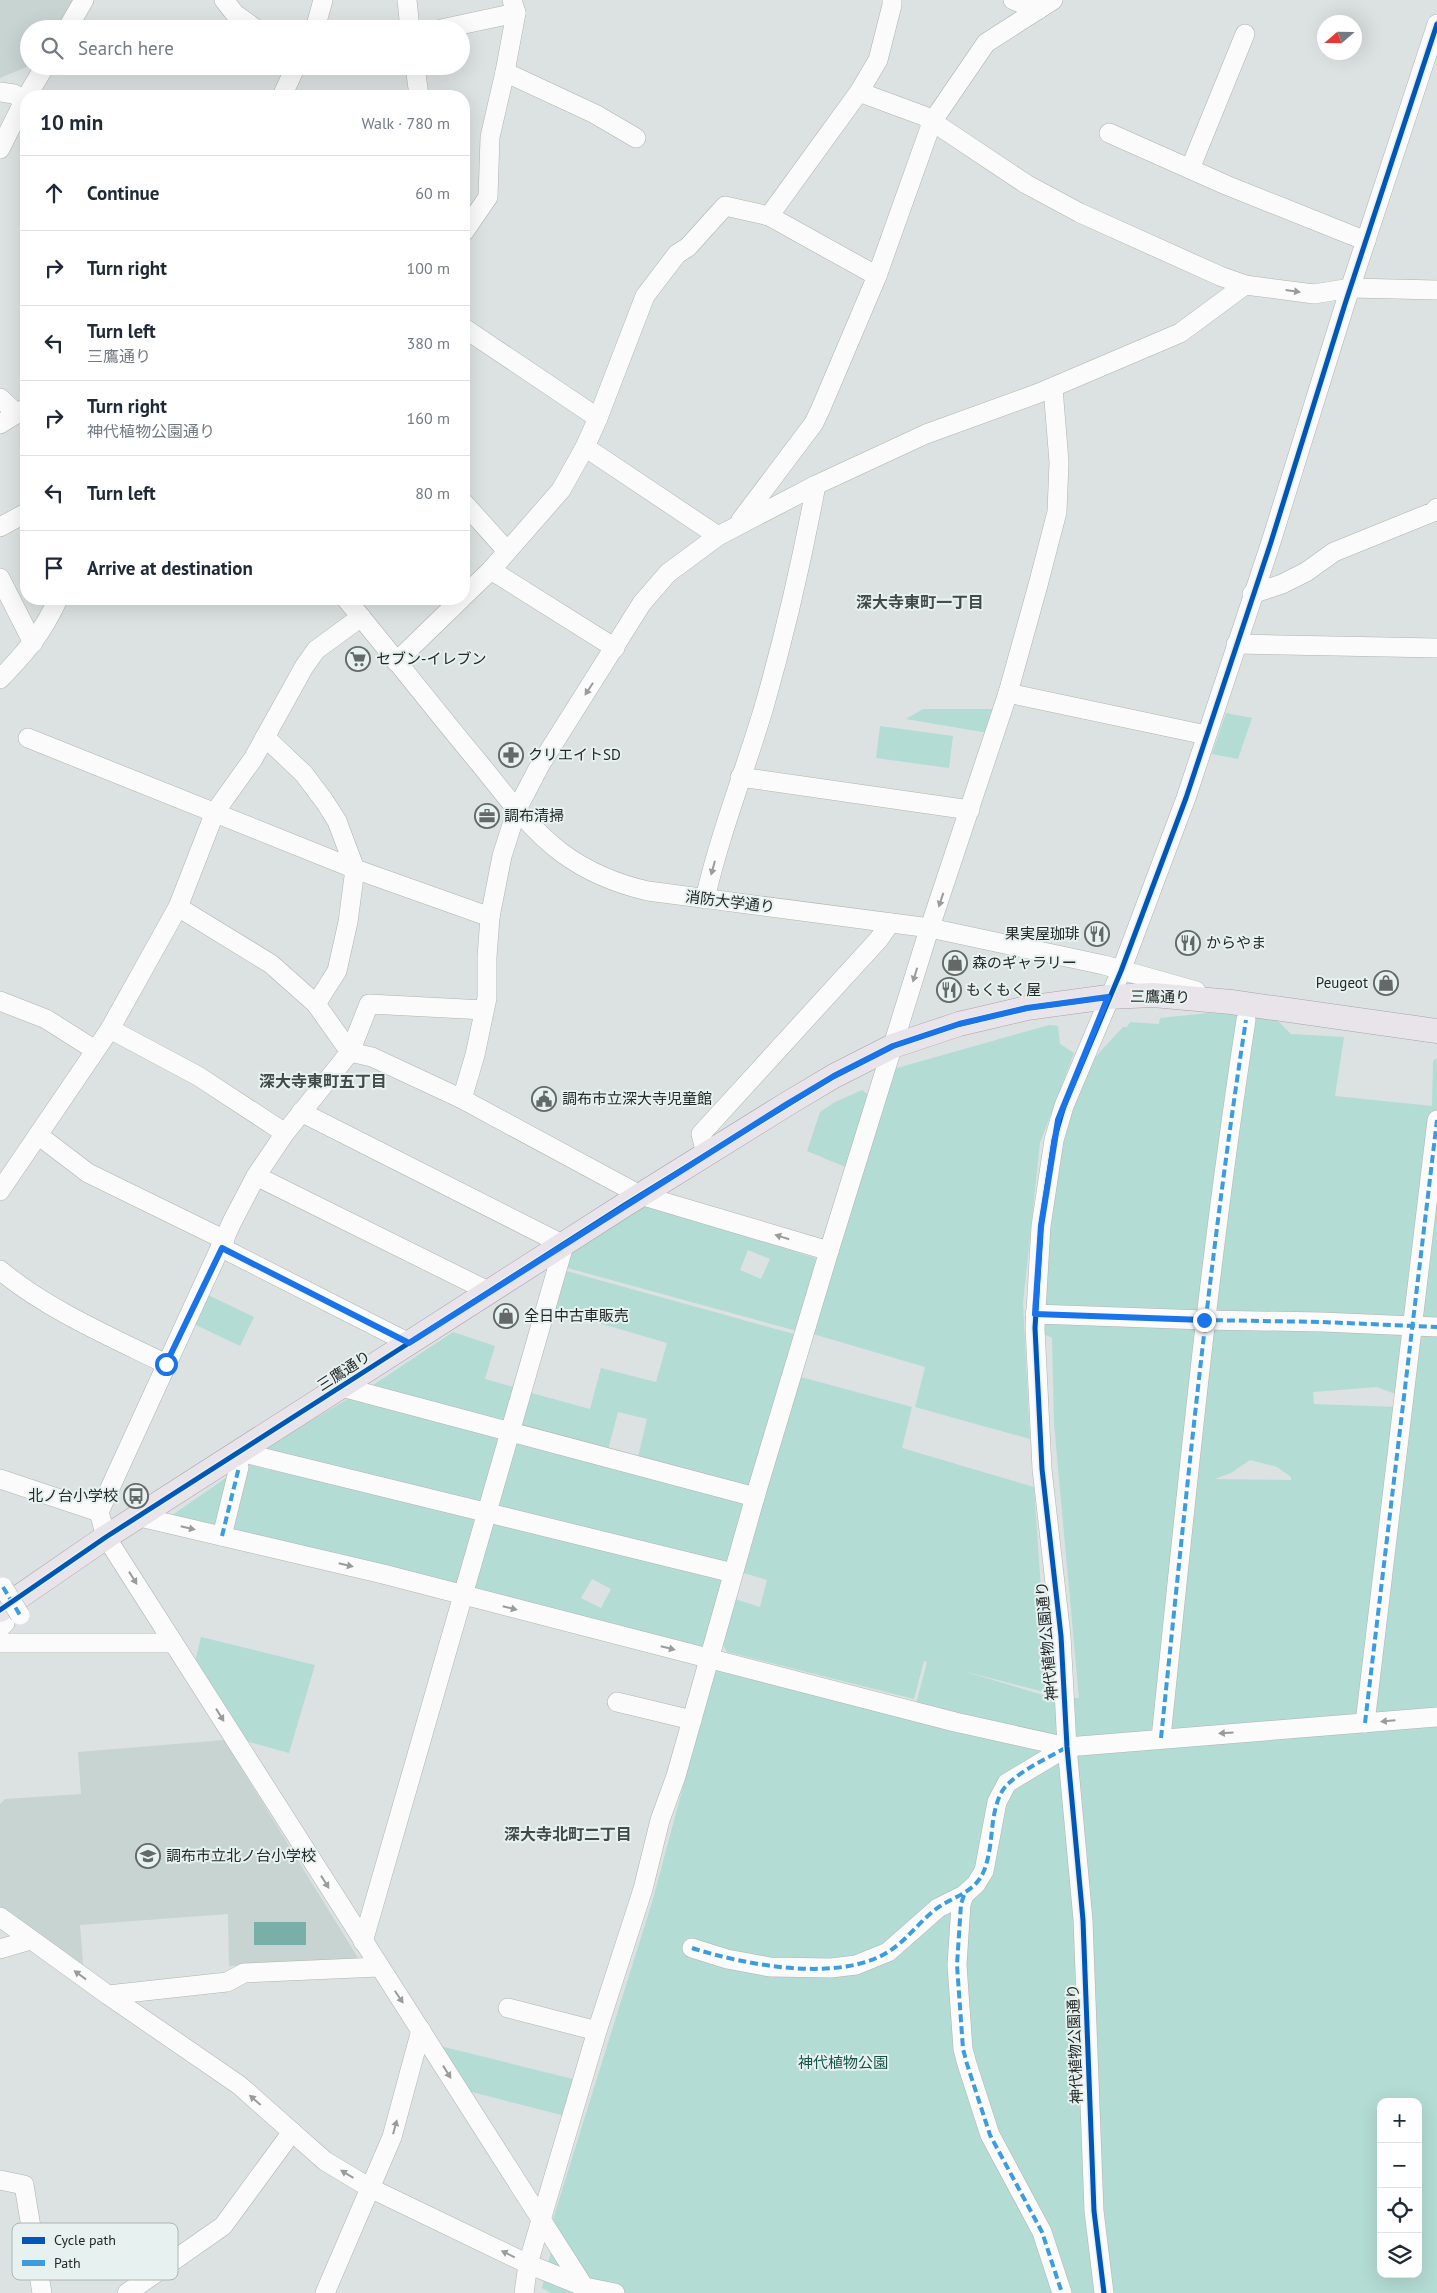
<!DOCTYPE html>
<html lang="en">
<head>
<meta charset="utf-8">
<style>
	:root { --surface:#fff; --page:#f6f6f7; --text:#1f2937; --muted:#747a83; --line:#e0e1e3 }
	body { margin:0; font-family:"PT Sans","Noto Sans JP",sans-serif; background:var(--page); color:var(--text) }
	.controls { position:absolute; right:15px; bottom:15px; display:grid; overflow:hidden; border-radius:10px; box-shadow:0 5px 20px #0002 }
	.controls button { width:45px; height:45px; display:grid; place-items:center; padding:0; border:0; border-bottom:1px solid var(--line); background:var(--surface); color:var(--text); font:25px sans-serif }
	.compass { position:absolute; left:1317px; top:15px; width:45px; height:45px; border-radius:50%; background:var(--surface); box-shadow:0 5px 20px #0002; rotate:250deg }
	.stop { position:absolute; width:15px; height:15px; margin:-11px; border:4px solid #1a73e8; border-radius:50%; background:#fff }
	.stop.end { background:#1a73e8; border-color:#fff; box-shadow:0 1px 5px #0008 }
	.list { margin:0; padding:0; list-style:none }
	h2 { display:flex; justify-content:space-between; align-items:center; height:65px; margin:0; padding:0 20px; font-size:21px }
	h2 small { font-size:16px; font-weight:400; color:var(--muted) }
	.list li { display:grid; grid-template-columns:32px 1fr auto; gap:15px; align-items:center; box-sizing:border-box; height:75px; padding:0 20px; border-top:1px solid var(--line) }
	.list b { display:block; font-size:19px; white-space:nowrap }
	.list p { margin:0; font-size:16px; white-space:nowrap; color:var(--muted) }
	.list em { font-size:16px; font-style:normal; color:var(--muted) }
	.icon { flex:none; width:28px; height:28px; fill:none; stroke:currentColor; stroke-width:2; stroke-linecap:round; stroke-linejoin:round }
	.map { position:relative; flex:none; width:1437px; height:2293px; overflow:hidden }
	.search { position:absolute; background:var(--surface); box-shadow:0 5px 20px #0002; left:20px; top:20px; width:450px; height:55px; display:flex; align-items:center; gap:12px; box-sizing:border-box; padding:0 18px; border-radius:28px; color:var(--muted); font-size:19px }
	.panel { position:absolute; background:var(--surface); box-shadow:0 5px 20px #0002; left:20px; top:90px; width:450px; height:515px; border-radius:20px }
	.map>svg:first-child { display:block }
	.built { fill:#c8d4d2 }
	.green { fill:#b3dcd4; fill-rule:evenodd }
	.water { fill:#79afa6 }
	.lines { fill:none; stroke-linecap:round; stroke-linejoin:round }
	.minor-casing { stroke:#afb3b2; stroke-width:20 }
	.major-casing { stroke:#a8a1ab; stroke-width:25 }
	.minor { stroke:#fafbfa; stroke-width:19 }
	.major { stroke:#e9e4ea; stroke-width:24 }
	.minor-bridge-casing { stroke:#afb3b2; stroke-width:20; stroke-linecap:butt }
	.minor-bridge { stroke:#fafbfa; stroke-width:19 }
	.quiet { stroke:#3c9ce0; stroke-width:4; stroke-dasharray:8 4; stroke-linecap:butt }
	.cycleway-casing { stroke:#e7f1ef; stroke-width:8 }
	.cycleway { stroke:#0057b8; stroke-width:5 }
	.oneway { fill:#9a9c9b }
	.route { stroke:#1a73e8; stroke-width:6 }
	.labels { text-anchor:middle; stroke-width:4; stroke-linejoin:round; paint-order:stroke }
	.poi-label { font-size:15px; fill:#242827; stroke:#e7f1ef; text-anchor:start }
	.street-label { font-size:15px; fill:#242827; stroke:#e7f1ef }
	.park-label { font-size:15px; fill:#125248; stroke:#e7f1ef }
	.neighbourhood-label { font-size:16px; font-weight:bold; fill:#424a48; stroke:#e7f1ef }
	.key { fill:#e7f1ef; stroke:#acb5b3; stroke-width:1 }
	.key-label { font-size:14px; fill:#242827 }
</style>
</head>
<body>
<div class="map">
<svg width="1437" height="2293" viewBox="0 0 1437 2293">
	<rect width="100%" height="100%" fill="#dce2e1"/>
	<g class="built">
		<polygon points="0,0 79,0 61,29 29,29 29,66 0,78"/>
		<polygon points="224,1740 360,1961 229,1966 228,1914 80,1925 84,1975 0,1907 0,1804 5,1799 81,1794 78,1752"/>
	</g>
	<g class="green">
		<polygon points="923,709 995,709 988,733 906,719"/>
		<polygon points="1226,713 1252,718 1238,759 1212,754"/>
		<polygon points="880,726 953,736 949,768 876,758"/>
		<path d="M 1208,1013 L 1273,1016 L 1291,1034 L 1344,1037 L 1335,1096 L 1432,1106 L 1433,1061 L 1437,1058 L 1437,2293 L 551,2293 L 542,2288 L 557,2227 L 553,2219 L 653,1899 L 715,1667 L 913,1715 L 927,1662 L 924,1661 L 914,1699 L 727,1652 L 720,1639 L 732,1598 L 760,1607 L 767,1580 L 740,1572 L 797,1376 L 912,1407 L 902,1448 L 1034,1487 L 1048,1693 L 963,1671 L 1053,1698 L 1079,1698 L 1054,1424 L 1052,1338 L 1044,1334 L 1047,1242 L 1067,1117 L 1088,1065 L 1123,1027 L 1127,1027 L 1130,1022 L 1159,1024 L 1160,1018 ZM 1377,1387 L 1398,1395 L 1397,1407 L 1314,1404 L 1313,1392 ZM 1250,1460 L 1277,1467 L 1291,1477 L 1291,1480 L 1215,1479 L 1231,1473 ZM 1381,2102 L 1418,2102 L 1418,2274 L 1381,2274 Z"/>
		<polygon points="1049,1025 1058,1026 1060,1044 1074,1053 1040,1143 1023,1303 1030,1439 915,1407 925,1367 810,1333 890,1070"/>
		<polygon points="862,1090 872,1098 848,1168 807,1151 820,1112 835,1102"/>
		<path d="M 647,1204 L 815,1258 L 816,1261 L 797,1331 L 564,1267 L 567,1255 ZM 748,1250 L 770,1259 L 761,1279 L 740,1270 Z"/>
		<polygon points="563,1270 794,1334 749,1487 638,1457 647,1419 618,1412 608,1450 522,1428 519,1422 528,1392 590,1409 601,1368 656,1382 667,1343 551,1309"/>
		<polygon points="208,1295 254,1317 240,1346 194,1324"/>
		<polygon points="453,1332 495,1346 485,1379 517,1388 507,1417 501,1423 371,1391 373,1385"/>
		<polygon points="351,1397 499,1436 501,1441 480,1505 266,1453 265,1448"/>
		<polygon points="514,1442 747,1502 729,1562 500,1510 497,1504"/>
		<polygon points="246,1464 476,1518 457,1583 168,1518"/>
		<path d="M 496,1521 L 719,1576 L 722,1582 L 703,1649 L 476,1593 L 473,1587 L 491,1525 ZM 592,1579 L 611,1589 L 601,1608 L 581,1598 Z"/>
		<polygon points="201,1637 315,1665 289,1753 242,1740 194,1666"/>
		<polygon points="440,2046 577,2080 565,2116 464,2090"/>
	</g>
	<rect class="water" x="254" y="1922" width="52" height="23"/>
	<g class="lines">
		<defs>
			<g id="minor">
				<polyline points="224,0 235,14 256,29"/>
				<polyline points="407,0 410,29"/>
				<polyline points="1013,0 1038,10"/>
				<polyline points="67,29 84,0"/>
				<polyline points="315,29 323,0"/>
				<polyline points="441,29 516,13"/>
				<polyline points="415,66 419,96"/>
				<polyline points="505,72 595,114 636,138"/>
				<polyline points="0,92 14,94 26,102"/>
				<polyline points="859,92 924,116 1026,184 1080,213 1220,276 1245,285 1314,294 1351,288 1437,290"/>
				<polyline points="27,96 45,66"/>
				<polyline points="282,96 296,66"/>
				<polyline points="1109,133 1226,185 1366,241"/>
				<polyline points="0,149 26,97"/>
				<polyline points="1190,169 1245,34"/>
				<polyline points="769,216 859,92 878,60 892,5 892,0"/>
				<polyline points="464,232 488,197 490,137 505,72 516,13 512,0"/>
				<polyline points="464,328 598,418"/>
				<polyline points="0,398 17,414"/>
				<polyline points="0,424 26,408"/>
				<polyline points="585,447 718,536"/>
				<polyline points="464,503 507,551"/>
				<polyline points="741,520 814,423 821,408 877,276 932,122 986,43 1053,0"/>
				<polyline points="0,527 26,513"/>
				<polyline points="491,570 615,648"/>
				<polyline points="0,578 33,643"/>
				<polyline points="1252,594 1282,584 1306,572 1334,552 1433,512 1437,508"/>
				<polyline points="464,596 491,570 561,490 585,447 598,418 645,296 677,254 688,247 725,206 769,216 877,276"/>
				<path d="M 346,599 C 391,653 434,709 480,764 C 505,795 530,829 562,853 C 588,872 617,884 648,891 L 930,928 L 1104,965 L 1196,991"/>
				<polyline points="1236,644 1437,648"/>
				<polyline points="396,662 461,599"/>
				<path d="M 0,679 C 26,652 42,634 58,599"/>
				<polyline points="1008,693 1206,735"/>
				<polyline points="265,737 304,774 325,802 337,821 355,869 348,922 337,971 316,1004"/>
				<polyline points="28,738 355,869 490,917"/>
				<polyline points="740,777 970,810"/>
				<path d="M 705,899 C 720,833 745,771 764,707 C 785,634 802,560 816,485"/>
				<polyline points="178,907 271,964 316,1004 350,1052 372,1057 462,1099 640,1195 829,1251"/>
				<polyline points="0,1001 46,1019 95,1050"/>
				<polyline points="484,1010 369,1004 350,1052 285,1133 256,1176 232,1222 99,1512 106,1537 588,2293"/>
				<polyline points="110,1029 198,1076 285,1133"/>
				<polyline points="462,1099 475,1055 487,998 487,957 490,917 502,856 517,809 540,765 642,603 668,573 718,536 816,485 926,434 1039,393 1180,333 1245,285"/>
				<polyline points="301,1112 564,1245 363,1942"/>
				<polyline points="38,1135 88,1173 225,1240"/>
				<polyline points="706,1154 701,1134 879,939 890,923"/>
				<polyline points="256,1176 490,1292"/>
				<polyline points="0,1191 110,1029 178,907 215,812 253,759 304,667 316,650 361,617"/>
				<polyline points="222,1248 409,1343"/>
				<path d="M 0,1270 C 46,1309 113,1338 166,1364"/>
				<polyline points="1035,1314 1204,1320 1322,1322 1437,1327"/>
				<polyline points="342,1387 755,1497"/>
				<polyline points="240,1452 733,1573"/>
				<polyline points="0,1479 99,1512"/>
				<polyline points="140,1517 383,1574 955,1722 1067,1747"/>
				<polyline points="222,1536 239,1467"/>
				<polyline points="0,1628 5,1623 1,1609"/>
				<polyline points="0,1643 173,1643"/>
				<polyline points="617,1702 692,1720"/>
				<polyline points="1365,1723 1437,1120"/>
				<path d="M 1161,1738 C 1186,1498 1209,1259 1246,1020"/>
				<polyline points="964,1895 961,1904 957,1965 963,2049 967,2064 990,2135 1042,2232 1062,2293"/>
				<polyline points="0,1917 108,1995 239,2085 325,2161 370,2188 528,2264 585,2287 615,2293"/>
				<polyline points="692,1948 727,1959 770,1967 831,1968 856,1965 888,1952 938,1908 964,1895 976,1884 984,1871 997,1802 1007,1783 1067,1747 1437,1717"/>
				<polyline points="0,1949 31,1940"/>
				<polyline points="108,1995 227,1982 244,1973 379,1967"/>
				<polyline points="508,2008 597,2031"/>
				<polyline points="0,2180 24,2185 42,2293"/>
				<polyline points="127,2293 223,2226 292,2132"/>
				<polyline points="325,2293 392,2137 421,2030"/>
				<polyline points="524,2293 528,2264 597,2031 643,1889 660,1820 676,1776 755,1497 829,1251 926,939 1008,693 1038,585 1057,512 1059,462 1053,388"/>
				<polyline points="1104,2293 1094,2211 1083,1920 1067,1747 1061,1636 1042,1469 1035,1328 1041,1226 1054,1140 1064,1106 1121,971 1186,798 1271,542 1345,304 1437,24"/>
			</g>
			<polyline id="major" points="0,1610 106,1537 626,1204 787,1104 834,1076 893,1046 959,1024 1027,1008 1108,997 1153,995 1231,1002 1437,1031"/>
		</defs>
		<use href="#minor" class="minor-casing"/>
		<use href="#major" class="major-casing"/>
		<use href="#minor" class="minor"/>
		<use href="#major" class="major"/>
		<defs>
			<polyline id="minor-bridge" points="3,1587 20,1615"/>
		</defs>
		<use href="#minor-bridge" class="minor-bridge-casing"/>
		<use href="#minor-bridge" class="minor-bridge"/>
		<g class="quiet">
			<polyline points="1035,1314 1204,1320 1322,1322 1437,1327"/>
			<polyline points="222,1536 239,1467"/>
			<polyline points="3,1587 20,1615"/>
			<polyline points="1365,1723 1437,1120"/>
			<path d="M 1161,1738 C 1186,1498 1209,1259 1246,1020"/>
			<polyline points="964,1895 961,1904 957,1965 963,2049 967,2064 990,2135 1042,2232 1062,2293"/>
			<path d="M 692,1948 C 745,1965 838,1983 888,1952 C 906,1941 919,1922 936,1909 C 953,1896 973,1894 983,1873 C 990,1858 991,1837 993,1821 C 995,1808 999,1791 1009,1783 C 1025,1768 1048,1758 1067,1747"/>
		</g>
		<defs>
			<g id="cycleway">
				<polyline points="0,1610 106,1537 409,1343 626,1204 834,1076 893,1046 959,1024 1027,1008 1087,1000"/>
				<polyline points="1104,2293 1094,2211 1083,1920 1067,1747 1061,1636 1042,1469 1035,1328 1041,1226 1054,1140 1064,1106 1121,971 1186,798 1271,542 1345,304 1437,24"/>
			</g>
		</defs>
		<use href="#cycleway" class="cycleway-casing"/>
		<use href="#cycleway" class="cycleway"/>
	</g>
	<defs><path id="oneway-solid" d="M-6-.8H1V-3.2L6.5 0L1 3.2V.8H-6Z" transform="scale(1.25)"/></defs>
	<g class="oneway">
		<use href="#oneway-solid" transform="translate(1293 291) rotate(8)"/>
		<use href="#oneway-solid" transform="translate(589 689) rotate(123)"/>
		<use href="#oneway-solid" transform="translate(713 868) rotate(105)"/>
		<use href="#oneway-solid" transform="translate(941 900) rotate(108)"/>
		<use href="#oneway-solid" transform="translate(915 975) rotate(107)"/>
		<use href="#oneway-solid" transform="translate(782 1237) rotate(-163)"/>
		<use href="#oneway-solid" transform="translate(188 1528) rotate(13)"/>
		<use href="#oneway-solid" transform="translate(346 1565) rotate(13)"/>
		<use href="#oneway-solid" transform="translate(133 1578) rotate(58)"/>
		<use href="#oneway-solid" transform="translate(510 1608) rotate(14)"/>
		<use href="#oneway-solid" transform="translate(668 1648) rotate(14)"/>
		<use href="#oneway-solid" transform="translate(220 1715) rotate(58)"/>
		<use href="#oneway-solid" transform="translate(1388 1721) rotate(175)"/>
		<use href="#oneway-solid" transform="translate(1226 1733) rotate(176)"/>
		<use href="#oneway-solid" transform="translate(325 1882) rotate(58)"/>
		<use href="#oneway-solid" transform="translate(80 1975) rotate(-144)"/>
		<use href="#oneway-solid" transform="translate(399 1997) rotate(56)"/>
		<use href="#oneway-solid" transform="translate(447 2072) rotate(58)"/>
		<use href="#oneway-solid" transform="translate(255 2100) rotate(-139)"/>
		<use href="#oneway-solid" transform="translate(395 2127) rotate(-75)"/>
		<use href="#oneway-solid" transform="translate(347 2174) rotate(-149)"/>
		<use href="#oneway-solid" transform="translate(508 2254) rotate(-154)"/>
	</g>
	<g class="lines">
		<polyline class="route" points="166,1364 222,1248 409,1343 787,1104 834,1076 893,1046 959,1024 1027,1008 1108,997 1058,1120 1041,1226 1035,1314 1204,1320"/>
	</g>
	<defs>
		<symbol id="supermarket-ring" viewBox="-11 -11 22 22"><circle r="9.5" fill="#e7f1ef" stroke="#646968" stroke-width="1.5"/><path d="M-6-5.5h2.5l.6 2H6L4.5 2H-2.5L-4.4-4H-6ZM-1.5 3.2a1.3 1.3 0 1 0 .1 0ZM3 3.2a1.3 1.3 0 1 0 .1 0Z" fill="#646968"/></symbol>
		<symbol id="pharmacy-ring" viewBox="-11 -11 22 22"><circle r="9.5" fill="#e7f1ef" stroke="#646968" stroke-width="1.5"/><path d="M-2-6h4v4h4v4h-4v4h-4v-4h-4v-4h4Z" fill="#646968"/></symbol>
		<symbol id="office-ring" viewBox="-11 -11 22 22"><circle r="9.5" fill="#e7f1ef" stroke="#646968" stroke-width="1.5"/><path d="M-6-3h4V-5.5h4V-3h4V5H-6ZM-1-4.5V-3h2v-1.5ZM-6 0V1H6V0Z" fill="#646968"/></symbol>
		<symbol id="restaurant-ring" viewBox="-11 -11 22 22"><circle r="9.5" fill="#e7f1ef" stroke="#646968" stroke-width="1.5"/><path d="M-5-6h1v4h1v-4h1v4h1v-4h1v5L-1.5 .5V6h-2V.5L-5-1ZM5-6V6H3V1.5H1.5Q1.5-4 5-6Z" fill="#646968"/></symbol>
		<symbol id="shop-ring" viewBox="-11 -11 22 22"><circle r="9.5" fill="#e7f1ef" stroke="#646968" stroke-width="1.5"/><path d="M-5-2.5h2.3a2.7 3.5 0 0 1 5.4 0H5L5.5 6h-11ZM-1.5-2.5h3a1.5 2.3 0 0 0-3 0Z" fill="#646968"/></symbol>
		<symbol id="civic-ring" viewBox="-11 -11 22 22"><circle r="9.5" fill="#e7f1ef" stroke="#646968" stroke-width="1.5"/><path d="M-.6-6.5H3V-4.5H.6V-3L4-1V1h2V6H-6V1h2V-1L-.6-3ZM-1.2 2.5V6h2.4V2.5Z" fill="#646968"/></symbol>
		<symbol id="bus-ring" viewBox="-11 -11 22 22"><circle r="9.5" fill="#e7f1ef" stroke="#646968" stroke-width="1.5"/><path d="M-5-6H5V4H4V6H2V4H-2V6H-4V4H-5ZM-3.5-4V0h7V-4ZM-3.5 1.2v1.5H-2V1.2ZM2 1.2v1.5H3.5V1.2Z" fill="#646968"/></symbol>
		<symbol id="school-ring" viewBox="-11 -11 22 22"><circle r="9.5" fill="#e7f1ef" stroke="#646968" stroke-width="1.5"/><path d="M0-5L7-2L0 1L-7-2ZM-4 1L0 2.5L4 1V4Q0 6-4 4Z" fill="#646968"/></symbol>
	</defs>
	<g fill-rule="evenodd">
		<use href="#supermarket-ring" x="344" y="645" width="28" height="28"/>
		<use href="#pharmacy-ring" x="497" y="741" width="28" height="28"/>
		<use href="#office-ring" x="473" y="802" width="28" height="28"/>
		<use href="#restaurant-ring" x="1083" y="920" width="28" height="28"/>
		<use href="#restaurant-ring" x="1174" y="929" width="28" height="28"/>
		<use href="#shop-ring" x="941" y="949" width="28" height="28"/>
		<use href="#shop-ring" x="1372" y="969" width="28" height="28"/>
		<use href="#restaurant-ring" x="935" y="976" width="28" height="28"/>
		<use href="#civic-ring" x="530" y="1085" width="28" height="28"/>
		<use href="#shop-ring" x="492" y="1302" width="28" height="28"/>
		<use href="#bus-ring" x="122" y="1482" width="28" height="28"/>
		<use href="#school-ring" x="134" y="1842" width="28" height="28"/>
	</g>
	<g class="labels">
		<g class="poi-label">
			<text x="376" y="664">セブン-イレブン</text>
			<text x="528" y="760">クリエイトSD</text>
			<text x="504" y="821">調布清掃</text>
			<text x="1080" y="939" text-anchor="end">果実屋珈琲</text>
			<text x="1206" y="948">からやま</text>
			<text x="972" y="968">森のギャラリー</text>
			<text x="1368" y="988" text-anchor="end">Peugeot</text>
			<text x="966" y="995">もくもく屋</text>
			<text x="562" y="1104">調布市立深大寺児童館</text>
			<text x="524" y="1321">全日中古車販売</text>
			<text x="118" y="1501" text-anchor="end">北ノ台小学校</text>
			<text x="166" y="1861">調布市立北ノ台小学校</text>
		</g>
		<g class="street-label">
			<text transform="translate(730 902) rotate(7)" y="5">消防大学通り</text>
			<text transform="translate(1160 997) rotate(1)" y="5">三鷹通り</text>
			<text transform="translate(344 1371) rotate(-33)" y="5">三鷹通り</text>
			<text transform="translate(1047 1641) rotate(-95)" y="5">神代植物公園通り</text>
			<text transform="translate(1075 2044) rotate(-92)" y="5">神代植物公園通り</text>
		</g>
		<g class="park-label">
			<text x="843" y="2068">神代植物公園</text>
		</g>
		<g class="neighbourhood-label">
			<text x="920" y="608">深大寺東町一丁目</text>
			<text x="323" y="1087">深大寺東町五丁目</text>
			<text x="568" y="1840">深大寺北町二丁目</text>
		</g>
	</g>
	<rect x="12" y="2223" width="166" height="57" rx="8" class="key"/>
	<rect x="22" y="2237" width="23" height="7" fill="#0057b8"/>
	<rect x="22" y="2260" width="23" height="6" fill="#3c9ce0"/>
	<g class="key-label">
		<text x="54" y="2245">Cycle path</text>
		<text x="54" y="2268">Path</text>
	</g>
</svg>
<div class="controls">
<button>+</button>
<button>−</button>
<button><svg class="icon" aria-label="locate" viewBox="0 0 24 24"><circle cx="12" cy="12" r="6"/><path d="M12 2v4M12 18v4M2 12h4M18 12h4"/></svg></button>
<button><svg class="icon" aria-label="layers" viewBox="0 0 24 24"><path d="M12 4l9 5-9 5-9-5zM3 14l9 5 9-5"/></svg></button>
</div>
<svg class="compass" viewBox="-18 -18 36 36"><path d="M0-13l5 13h-10z" fill="#e53935"/><path d="M0 13l5-13h-10z" fill="#747a83"/></svg>
<div class="stop" style="left:166px;top:1364px"></div>
<div class="stop end" style="left:1204px;top:1320px"></div>
<div class="search"><svg class="icon" aria-label="search" viewBox="0 0 24 24"><circle cx="10" cy="10" r="6"/><path d="M15 15l6 6"/></svg>Search here</div>
<section class="panel">
<h2>10 min<small>Walk · 780 m</small></h2>
<ul class="list">
<li><svg class="icon" aria-label="ahead" viewBox="0 0 24 24"><path d="M12 20V5M6 11l6-6 6 6"/></svg><div><b>Continue</b></div><em>60 m</em></li>
<li><svg class="icon" aria-label="right" viewBox="0 0 24 24"><path d="M7 20v-9h11M14 6l5 5-5 5"/></svg><div><b>Turn right</b></div><em>100 m</em></li>
<li><svg class="icon" aria-label="left" viewBox="0 0 24 24"><path d="M17 20v-9H6M10 6l-5 5 5 5"/></svg><div><b>Turn left</b><p>三鷹通り</p></div><em>380 m</em></li>
<li><svg class="icon" aria-label="right" viewBox="0 0 24 24"><path d="M7 20v-9h11M14 6l5 5-5 5"/></svg><div><b>Turn right</b><p>神代植物公園通り</p></div><em>160 m</em></li>
<li><svg class="icon" aria-label="left" viewBox="0 0 24 24"><path d="M17 20v-9H6M10 6l-5 5 5 5"/></svg><div><b>Turn left</b></div><em>80 m</em></li>
<li><svg class="icon" aria-label="arrive" viewBox="0 0 24 24"><path d="M6 21V4h12l-3 4 3 4H6"/></svg><div><b>Arrive at destination</b></div></li>
</ul>
</section>
</div>
</body>
</html>
